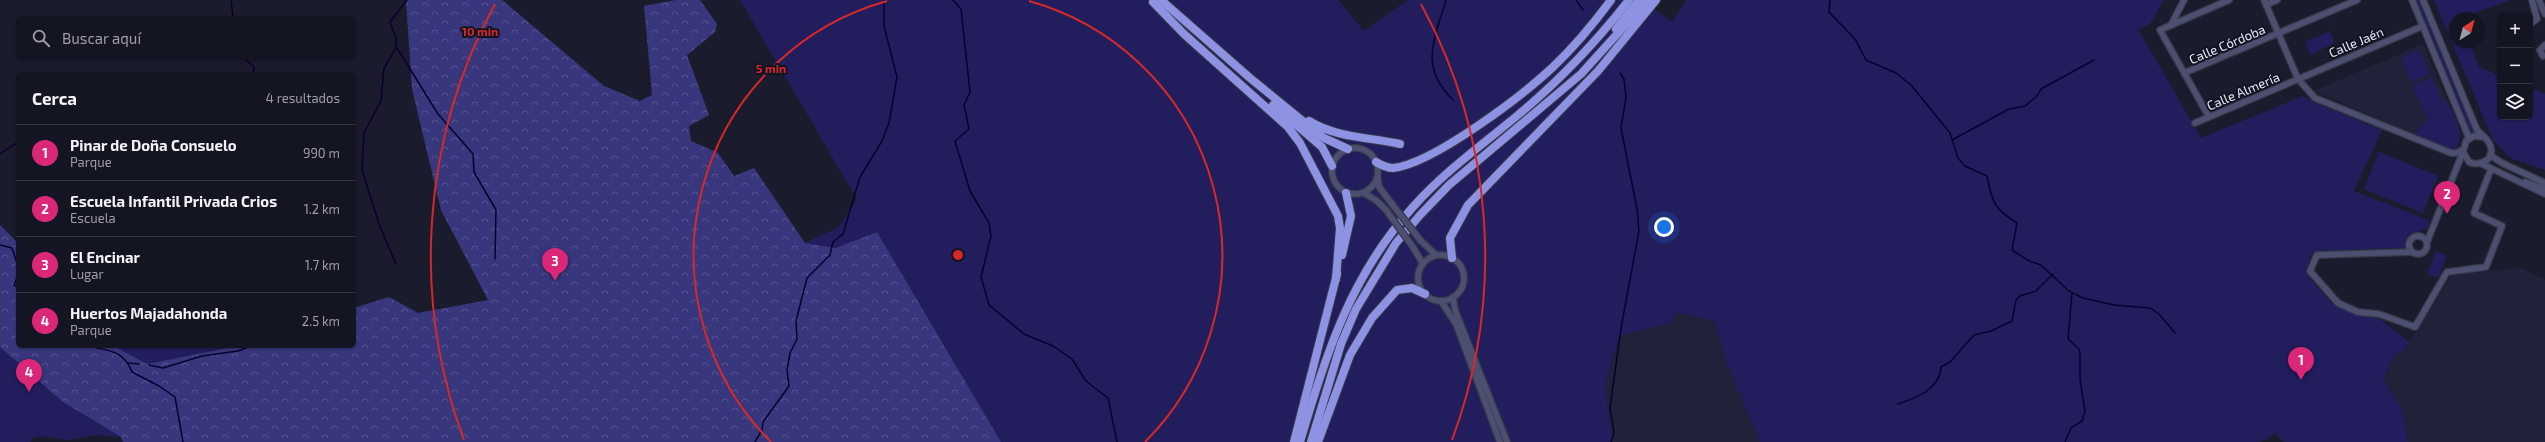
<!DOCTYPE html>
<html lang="es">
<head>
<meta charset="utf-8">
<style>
	:root { --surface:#141522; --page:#21222f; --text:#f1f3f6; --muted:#9d9fa5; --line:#333440; --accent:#db2777 }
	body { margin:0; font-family:"Exo 2",sans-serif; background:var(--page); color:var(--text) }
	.controls { position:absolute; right:12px; top:12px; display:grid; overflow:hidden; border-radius:6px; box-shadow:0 1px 3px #0004 }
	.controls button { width:36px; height:36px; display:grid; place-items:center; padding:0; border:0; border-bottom:1px solid var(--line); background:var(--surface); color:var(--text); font:20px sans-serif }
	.compass { position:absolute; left:2449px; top:12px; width:36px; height:36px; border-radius:50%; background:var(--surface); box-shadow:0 1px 3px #0004; rotate:36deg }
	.you { position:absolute; left:1664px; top:227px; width:14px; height:14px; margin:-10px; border:3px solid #fff; border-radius:50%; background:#1a73e8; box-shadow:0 0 0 6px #1a73e833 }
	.badge { display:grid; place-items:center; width:26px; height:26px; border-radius:50%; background:var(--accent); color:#fff; font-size:13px; font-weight:700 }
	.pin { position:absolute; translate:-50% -33px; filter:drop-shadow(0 1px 2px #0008) }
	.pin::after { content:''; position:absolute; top:21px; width:14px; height:12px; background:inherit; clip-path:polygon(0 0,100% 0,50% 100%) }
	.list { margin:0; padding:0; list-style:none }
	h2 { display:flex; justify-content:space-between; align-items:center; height:52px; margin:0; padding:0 16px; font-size:17px }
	h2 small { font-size:13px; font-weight:400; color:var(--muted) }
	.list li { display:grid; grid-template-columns:26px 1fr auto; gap:12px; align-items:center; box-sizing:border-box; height:56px; padding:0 16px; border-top:1px solid var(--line) }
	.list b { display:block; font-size:15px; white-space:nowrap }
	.list p { margin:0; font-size:13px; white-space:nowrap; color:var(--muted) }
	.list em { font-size:13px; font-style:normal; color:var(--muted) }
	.icon { flex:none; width:22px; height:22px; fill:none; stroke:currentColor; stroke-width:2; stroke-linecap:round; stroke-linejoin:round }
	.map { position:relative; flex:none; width:2545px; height:442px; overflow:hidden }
	.search { position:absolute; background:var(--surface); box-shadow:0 1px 3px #0004; left:16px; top:16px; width:340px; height:44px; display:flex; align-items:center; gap:10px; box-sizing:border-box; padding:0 14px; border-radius:6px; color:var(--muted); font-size:15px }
	.panel { position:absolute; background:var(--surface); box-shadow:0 1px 3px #0004; left:16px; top:72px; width:340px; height:276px; border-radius:6px }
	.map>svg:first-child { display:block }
	.built { fill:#202239 }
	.green { fill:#221e5d }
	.forest { fill:url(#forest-crowns) }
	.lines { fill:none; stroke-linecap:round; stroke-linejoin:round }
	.stream { stroke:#08002e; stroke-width:1.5 }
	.minor-casing { stroke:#373949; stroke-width:8 }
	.highway-casing { stroke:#373949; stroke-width:10 }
	.minor { stroke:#4c4f6f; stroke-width:5.5 }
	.highway { stroke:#8d92e2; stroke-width:8 }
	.minor-bridge-casing { stroke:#373949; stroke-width:8; stroke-linecap:butt }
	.minor-bridge { stroke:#4c4f6f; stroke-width:5.5 }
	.ring { fill:none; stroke:#d62828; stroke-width:2 }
	.labels { text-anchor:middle; stroke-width:4; stroke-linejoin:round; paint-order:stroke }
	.street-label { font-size:13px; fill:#e6e8f4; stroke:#121323 }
	.centre { fill:#d62828; stroke:#121323; stroke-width:2 }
	.ring-label { font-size:12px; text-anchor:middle; font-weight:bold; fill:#d62828; stroke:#121323; stroke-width:4; stroke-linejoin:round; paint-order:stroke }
</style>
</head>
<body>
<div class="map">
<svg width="2545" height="442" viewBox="0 0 2545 442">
	<defs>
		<pattern id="forest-crowns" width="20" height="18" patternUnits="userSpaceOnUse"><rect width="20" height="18" fill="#38377e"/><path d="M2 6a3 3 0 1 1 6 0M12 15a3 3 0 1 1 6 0" fill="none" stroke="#555491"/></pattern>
	</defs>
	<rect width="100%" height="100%" fill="#1a1c2d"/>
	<g class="built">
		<polygon points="2423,44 2446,99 2414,134 2314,91"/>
		<polygon points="2521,268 2545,280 2545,442 2408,442 2402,409 2383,378 2390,367 2390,362 2398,353 2404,350 2451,275"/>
		<polygon points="1678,313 1714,321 1726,362 1760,442 1612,442 1605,385 1619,336 1671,323 1675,314"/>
	</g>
	<g class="green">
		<path d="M 740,0 L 1338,0 L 1364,31 L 1408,0 L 1642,0 L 1672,22 L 1686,0 L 2164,0 L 2150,24 L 2138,29 L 2201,138 L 2303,96 L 2315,103 L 2382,130 L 2354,191 L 2430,221 L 2427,228 L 2407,236 L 2407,247 L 2404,248 L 2318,251 L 2311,255 L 2307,269 L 2310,279 L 2333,304 L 2361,315 L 2380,319 L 2409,342 L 2404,350 C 2391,355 2390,368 2383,378 L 2402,409 L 2408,442 L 2284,442 L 2275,433 L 2267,439 L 2258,442 L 1760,442 L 1726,362 L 1714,321 L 1678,313 L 1675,314 L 1671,323 L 1619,336 L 1605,385 L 1612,442 L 1001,442 L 877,232 L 836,248 L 805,243 L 839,227 L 857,199 Z"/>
		<polygon points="2415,0 2420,0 2476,134 2472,136"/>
		<polygon points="2434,0 2510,0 2461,18 2455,18 2455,42 2469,42 2479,67 2500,76 2500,117 2530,117 2530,88 2545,94 2545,170 2511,158 2493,140"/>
		<polygon points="2330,31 2334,43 2310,55 2305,42"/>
		<polygon points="2418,50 2430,74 2411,82 2401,57"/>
		<polygon points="2432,77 2442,102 2427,118 2412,86"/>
		<path d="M 2446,99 C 2453,115 2467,133 2456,149 L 2452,150 L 2414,134 Z"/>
		<polygon points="2379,152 2438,176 2423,213 2364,189"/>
		<polygon points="2436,251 2447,256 2438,278 2427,274"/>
		<polygon points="114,346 238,346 147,364"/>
		<polygon points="0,347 63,402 121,437 95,435 69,440 39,436 31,439 31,442 0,442"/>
	</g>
	<polygon class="forest" points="406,0 502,0 604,86 640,101 652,95 644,6 676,0 700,0 717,24 715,32 687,55 709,115 689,126 691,141 718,153 734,176 754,168 805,243 836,248 877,232 1001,442 123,442 121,437 63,402 0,347 0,225 18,243 18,346 114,346 147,364 238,346 354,346 354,308 389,297 418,313 488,300 441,210 412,89"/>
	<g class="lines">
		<g class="stream">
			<polyline points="231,0 233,18"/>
			<polyline points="953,0 961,9 970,92 964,105 969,129 955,141 970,191 989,223 991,236 981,277 989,305 1024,334 1053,346 1072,359 1086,381 1108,398 1117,442"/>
			<path d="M 1446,0 C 1434,41 1419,66 1453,100"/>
			<polyline points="1576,0 1583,10"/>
			<path d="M 1830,0 L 1829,12 L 1855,39 L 1866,60 L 1896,73 L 1911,85 L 1950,133 L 1958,158 L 1965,166 L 1987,176 C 1992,202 1994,209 2017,223 L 2012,250 L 2029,261 L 2041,265 L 2069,291 L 2083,298 L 2114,305 L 2150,308 L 2159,314 L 2175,333"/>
			<polyline points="397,48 438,114 473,154 474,172 496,210 495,259"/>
			<polyline points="244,58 254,67 253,74"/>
			<polyline points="1952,140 2009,109 2025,106 2037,96 2041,89 2094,60"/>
			<polyline points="0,154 18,142"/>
			<polyline points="0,245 12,248 18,266"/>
			<polyline points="396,264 379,224 362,170 364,133 381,101 384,68 396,48 396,38 390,22 407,0"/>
			<polyline points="18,275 14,285 18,288"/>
			<path d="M 97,346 L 97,348 C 114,351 125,354 132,372 L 159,386 L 175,397 L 183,442"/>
			<polyline points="127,363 139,364"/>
			<polyline points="149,365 163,368 202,356 238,351 251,346"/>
			<path d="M 1898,404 C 1916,398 1940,389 1941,367 L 1950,362 L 1974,335 L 1991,331 L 2012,321 L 2016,300 L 2020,296 L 2036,291 L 2053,274"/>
			<polyline points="755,442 762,430 763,422 789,386 787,370 790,353 797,339 796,321 807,278 830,255 833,242 843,234 860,177 882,141 889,123 897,77 884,26 884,0"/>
			<polyline points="1611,442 1614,433 1610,408 1621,328 1639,231 1637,209 1621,128 1626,97 1624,79 1620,73"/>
			<polyline points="2065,442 2071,428 2082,421 2085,411 2080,380 2080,354 2079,349 2068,339 2072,293"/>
		</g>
		<defs>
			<g id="minor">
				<polyline points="2264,0 2298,79 2315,98 2451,153 2457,153 2462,150"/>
				<polyline points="2412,0 2469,138"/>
				<path d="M 2423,0 L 2477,130 C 2481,134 2488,139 2490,145 C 2496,159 2480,167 2469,162 L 2463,152 L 2466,141 L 2474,136 L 2484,137"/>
				<polyline points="2539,0 2545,14"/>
				<polyline points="2266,5 2277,0"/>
				<polyline points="2530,24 2537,19 2532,0"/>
				<polyline points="2171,25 2184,0"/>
				<polyline points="2543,56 2540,50 2545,45"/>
				<polyline points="2184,73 2357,0"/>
				<polyline points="2209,117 2160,30 2229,0"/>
				<polyline points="2195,123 2423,26"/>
				<circle cx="1355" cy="171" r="23"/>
				<polyline points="2490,155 2502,163 2545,183"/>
				<polyline points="2482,164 2545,194"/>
				<polyline points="1378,178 1379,187 1392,204"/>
				<polyline points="2525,182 2545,189"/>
				<polyline points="1364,193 1377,201 1386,210"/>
				<circle cx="2418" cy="245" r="9"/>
				<polyline points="1421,241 1436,255"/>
				<polyline points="2427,242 2463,152"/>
				<polyline points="1413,247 1423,264"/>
				<polyline points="2412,252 2317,255 2310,271 2338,303 2358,312 2379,314 2415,327 2447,272 2486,267 2502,226 2474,213 2491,169"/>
				<circle cx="1441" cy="278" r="23"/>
				<polyline points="1453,297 1455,310 1507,442"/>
				<polyline points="1441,301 1456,324 1500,442"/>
			</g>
			<g id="highway">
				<polyline points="1161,0 1250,78 1315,131 1324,138 1348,149"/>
				<polyline points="1153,2 1184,34 1288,127 1300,143 1338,216 1340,228 1336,279"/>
				<polyline points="1616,29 1639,0"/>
				<polyline points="1273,105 1322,147 1332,166"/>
				<path d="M 1309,121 C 1337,138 1369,137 1400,144"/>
				<path d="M 1376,162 C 1381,165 1386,168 1393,168 C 1433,164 1523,95 1553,67 C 1575,46 1594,23 1611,0"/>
				<polyline points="1342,255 1351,216 1346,193"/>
				<polyline points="1452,258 1450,238 1468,205 1598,71 1656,0"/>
				<polyline points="1294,442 1337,274"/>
				<path d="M 1300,442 C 1326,355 1350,276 1413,207 C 1444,172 1482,145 1518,115 C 1559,81 1596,42 1629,0"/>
				<polyline points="1311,442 1341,344 1356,309 1396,243 1421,214 1449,185 1581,74 1648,0"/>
				<polyline points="1318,442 1350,355 1372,318 1397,290 1412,288 1425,294"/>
			</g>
		</defs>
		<use href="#minor" class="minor-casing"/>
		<use href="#highway" class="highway-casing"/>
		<use href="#minor" class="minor"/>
		<use href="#highway" class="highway"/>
		<defs>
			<g id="minor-bridge">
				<polyline points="1392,204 1421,241"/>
				<polyline points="1386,210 1413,247"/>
			</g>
		</defs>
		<use href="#minor-bridge" class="minor-bridge-casing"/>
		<use href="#minor-bridge" class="minor-bridge"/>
	</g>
	<g class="ring">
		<path d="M771 442A264 264 0 0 1 887 1M1029 1A264 264 0 0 1 1145 442"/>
		<path d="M464 440A527 527 0 0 1 495 4M1421 4A527 527 0 0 1 1452 440"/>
	</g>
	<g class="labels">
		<g class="street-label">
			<text transform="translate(2356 42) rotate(-23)" y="5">Calle Jaén</text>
			<text transform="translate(2227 44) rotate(-23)" y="5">Calle Córdoba</text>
			<text transform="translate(2243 91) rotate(-23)" y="5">Calle Almería</text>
		</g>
	</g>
	<circle cx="958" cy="255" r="6" class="centre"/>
	<g class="ring-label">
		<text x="480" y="36">10 min</text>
		<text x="771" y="73">5 min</text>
	</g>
</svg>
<div class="controls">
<button>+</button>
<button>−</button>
<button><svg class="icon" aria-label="layers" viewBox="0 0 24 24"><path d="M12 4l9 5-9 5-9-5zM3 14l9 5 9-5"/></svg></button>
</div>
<svg class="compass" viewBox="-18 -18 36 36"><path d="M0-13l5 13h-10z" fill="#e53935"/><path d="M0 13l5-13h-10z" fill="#9d9fa5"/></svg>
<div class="you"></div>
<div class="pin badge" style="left:2301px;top:380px">1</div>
<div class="pin badge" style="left:2447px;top:214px">2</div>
<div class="pin badge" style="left:555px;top:281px">3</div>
<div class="pin badge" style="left:29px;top:392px">4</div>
<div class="search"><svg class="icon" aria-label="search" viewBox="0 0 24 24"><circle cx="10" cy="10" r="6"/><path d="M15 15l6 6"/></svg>Buscar aquí</div>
<section class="panel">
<h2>Cerca<small>4 resultados</small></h2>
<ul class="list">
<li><span class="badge">1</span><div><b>Pinar de Doña Consuelo</b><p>Parque</p></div><em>990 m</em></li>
<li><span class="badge">2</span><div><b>Escuela Infantil Privada Crios</b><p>Escuela</p></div><em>1.2 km</em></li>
<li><span class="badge">3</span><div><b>El Encinar</b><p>Lugar</p></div><em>1.7 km</em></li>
<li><span class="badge">4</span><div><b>Huertos Majadahonda</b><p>Parque</p></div><em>2.5 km</em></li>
</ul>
</section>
</div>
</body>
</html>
